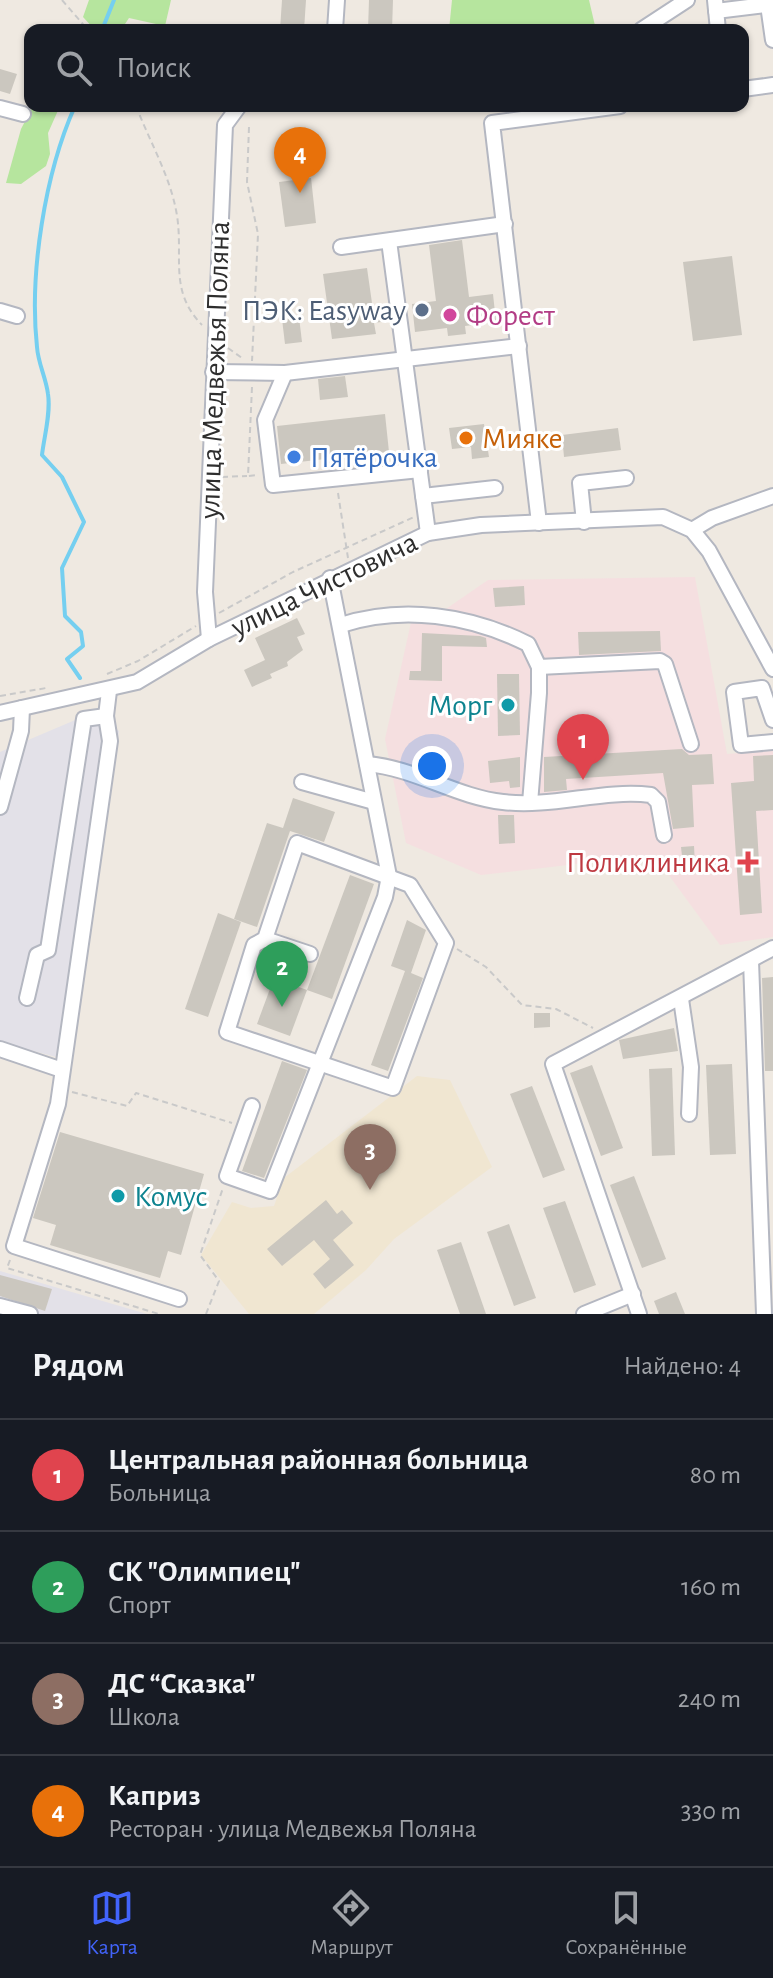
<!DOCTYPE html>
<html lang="ru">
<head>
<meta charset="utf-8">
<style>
	:root { --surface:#171b24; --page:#242831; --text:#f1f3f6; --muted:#9ea1a6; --line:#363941; --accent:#4264fb }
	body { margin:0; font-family:"Alegreya Sans",sans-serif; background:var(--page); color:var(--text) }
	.you { position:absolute; left:432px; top:766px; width:28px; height:28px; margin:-20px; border:6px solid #fff; border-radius:50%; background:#1a73e8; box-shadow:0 0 0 12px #1a73e833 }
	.badge { display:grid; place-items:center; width:52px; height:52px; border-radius:50%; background:var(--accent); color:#fff; font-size:26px; font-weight:700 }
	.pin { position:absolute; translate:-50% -66px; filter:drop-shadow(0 2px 4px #0008) }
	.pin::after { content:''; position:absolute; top:42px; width:28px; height:24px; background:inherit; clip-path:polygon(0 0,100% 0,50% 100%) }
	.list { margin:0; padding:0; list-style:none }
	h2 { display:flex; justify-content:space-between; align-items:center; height:104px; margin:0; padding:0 32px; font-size:34px }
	h2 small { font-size:26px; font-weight:400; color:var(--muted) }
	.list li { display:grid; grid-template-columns:52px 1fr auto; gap:24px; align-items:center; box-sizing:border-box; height:112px; padding:0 32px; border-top:2px solid var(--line) }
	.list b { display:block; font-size:30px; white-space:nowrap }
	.list p { margin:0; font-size:26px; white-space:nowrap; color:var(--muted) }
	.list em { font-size:26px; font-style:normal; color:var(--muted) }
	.icon { flex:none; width:44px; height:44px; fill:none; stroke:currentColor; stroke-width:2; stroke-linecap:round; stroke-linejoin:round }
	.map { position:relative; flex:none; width:773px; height:1314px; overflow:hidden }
	.search { position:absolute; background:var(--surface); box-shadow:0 2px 6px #0004; left:24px; right:24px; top:24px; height:88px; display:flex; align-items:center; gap:20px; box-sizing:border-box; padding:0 28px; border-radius:16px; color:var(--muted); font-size:30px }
	.sheet { height:552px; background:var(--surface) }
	nav { display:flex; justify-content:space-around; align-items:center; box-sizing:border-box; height:112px; border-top:2px solid var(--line); background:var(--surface); font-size:22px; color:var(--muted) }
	nav a { display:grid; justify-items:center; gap:4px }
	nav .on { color:var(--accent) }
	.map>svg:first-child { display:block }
	.industrial { fill:#e3e1e8 }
	.education { fill:#f0e6d1 }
	.medical { fill:#f5dfe0 }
	.green { fill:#b6e59e }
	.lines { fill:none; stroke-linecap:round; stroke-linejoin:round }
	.stream { stroke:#75cff0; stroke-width:4 }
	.building { fill:#cbc7bf }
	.minor-casing { stroke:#b4b7c1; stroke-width:18 }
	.path { stroke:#c9c9c9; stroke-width:2; stroke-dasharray:6 4; stroke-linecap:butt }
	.minor { stroke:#fff; stroke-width:14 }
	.service-dot { fill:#5c6f8a; stroke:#fff; stroke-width:3 }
	.hotel-dot { fill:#d1479c; stroke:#fff; stroke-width:3 }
	.food-dot { fill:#e8710a; stroke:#fff; stroke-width:3 }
	.shop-dot { fill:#3f7fe0; stroke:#fff; stroke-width:3 }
	.culture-dot { fill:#0f9aa8; stroke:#fff; stroke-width:3 }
	.health-dot { fill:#e0444e; stroke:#fff; stroke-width:3 }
	.labels { text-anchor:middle; stroke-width:6; stroke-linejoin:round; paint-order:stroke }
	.service-label { font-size:30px; fill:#4e5e75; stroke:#fff; text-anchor:end }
	.hotel-label { font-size:30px; fill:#b23c85; stroke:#fff; text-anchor:start }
	.street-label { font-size:30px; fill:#2e2e2e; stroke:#fff }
	.food-label { font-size:30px; fill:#c56008; stroke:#fff; text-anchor:start }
	.shop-label { font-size:30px; fill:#366cbe; stroke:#fff; text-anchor:start }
	.culture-label { font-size:30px; fill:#0d838f; stroke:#fff; text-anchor:end }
	.health-label { font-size:30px; fill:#be3a42; stroke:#fff; text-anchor:end }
</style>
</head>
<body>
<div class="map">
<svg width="773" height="1314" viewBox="0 0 773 1314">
	<rect width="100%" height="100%" fill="#efe9e1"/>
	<g class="industrial">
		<polygon points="94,712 119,731 71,1061 0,1042 0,752"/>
		<polygon points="0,1271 147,1314 0,1314"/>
	</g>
	<polygon class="education" points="417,1076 450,1080 492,1167 394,1239 366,1270 314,1314 249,1314 201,1255 232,1202 251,1208 274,1206 284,1178"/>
	<polygon class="medical" points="695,577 727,754 773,750 773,937 720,945 654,855 481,875 406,843 385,739 414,609 443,611 488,580"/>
	<g class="green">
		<polygon points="89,0 171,0 165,26 129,18 121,30 95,30 83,17"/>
		<polygon points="452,0 589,0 596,30 449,30"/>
		<polygon points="33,106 60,106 48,133 50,154 46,166 21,184 6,183 21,129"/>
	</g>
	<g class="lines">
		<g class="stream">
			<polyline points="102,30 114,0"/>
			<path d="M 75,106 C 45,173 29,273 37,347 C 38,363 46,378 48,394 C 51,413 44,437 42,455 L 62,477 L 84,522 L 62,568 L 65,616 L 81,632 L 83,646 L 67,659 L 80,678"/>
		</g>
	</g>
	<g class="building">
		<polygon points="282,0 306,0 304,30 280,30"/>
		<polygon points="369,0 393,0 392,30 368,30"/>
		<polygon points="0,69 17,74 10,94 0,91"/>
		<polygon points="311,178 316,223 285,227 279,182"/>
		<polygon points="462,240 469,297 493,294 496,322 465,326 466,334 448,336 447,328 415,332 412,304 436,301 429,245"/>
		<polygon points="732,256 742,335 693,341 683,262"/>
		<polygon points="367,268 373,310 379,309 381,322 374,323 376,334 332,339 323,274"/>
		<polygon points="299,317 302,342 285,344 282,319"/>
		<polygon points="345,376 348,397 320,400 318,379"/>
		<polygon points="385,414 389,452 281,464 277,426"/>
		<polygon points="484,424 489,457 472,459 471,447 452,449 449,428"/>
		<polygon points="618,428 621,450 564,457 562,435"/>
		<polygon points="524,586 525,605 495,607 493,588"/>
		<polygon points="297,618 305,634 297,637 303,650 287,662 288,666 270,674 272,678 252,687 244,670 265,660 255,638"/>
		<polygon points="660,631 661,651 579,655 578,632"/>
		<polygon points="422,633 480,636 486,638 487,647 442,646 442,681 409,680 410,671 421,671"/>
		<polygon points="497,674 519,674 520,735 498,736"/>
		<polygon points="682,749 689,755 712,754 714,784 692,785 694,827 673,829 663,773 566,779 567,790 544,792 544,757"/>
		<polygon points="773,755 773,810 756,811 762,913 740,915 731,783 754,781 753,756"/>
		<polygon points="520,757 520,787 510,788 509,781 490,783 488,761"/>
		<polygon points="293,798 335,812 324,842 290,831 257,927 234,919 267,823 283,828"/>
		<polygon points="498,815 514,815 515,843 499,844"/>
		<polygon points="694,846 695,864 683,865 681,847"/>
		<polygon points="350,875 374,884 332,999 307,990"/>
		<polygon points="218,913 241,922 208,1017 185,1009"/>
		<polygon points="407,920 426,930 411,973 423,978 388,1071 371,1065 405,971 391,966"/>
		<polygon points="773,977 773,1071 765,1071 762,978"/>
		<polygon points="274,978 307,990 290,1036 257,1024"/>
		<polygon points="534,1013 550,1013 550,1027 534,1028"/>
		<polygon points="674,1028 678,1051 623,1059 619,1040"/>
		<polygon points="282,1061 307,1070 264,1178 242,1171"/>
		<polygon points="732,1064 736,1154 710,1155 706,1065"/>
		<polygon points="592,1065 623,1148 601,1156 570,1073"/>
		<polygon points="672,1068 675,1155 652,1156 649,1069"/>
		<polygon points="532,1086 565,1170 543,1178 510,1094"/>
		<polygon points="60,1132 204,1174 181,1255 168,1251 160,1278 50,1245 56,1225 33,1218"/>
		<polygon points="634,1176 666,1259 642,1268 610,1185"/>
		<polygon points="326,1200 337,1214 342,1210 353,1223 333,1240 354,1265 325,1289 313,1274 330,1259 314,1240 282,1266 267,1249"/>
		<polygon points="565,1201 596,1285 574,1293 543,1208"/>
		<polygon points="509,1224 536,1298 514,1306 487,1232"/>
		<polygon points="461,1242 486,1314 460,1314 437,1250"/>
		<polygon points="0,1275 52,1289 45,1311 0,1296"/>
		<polygon points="676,1292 685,1314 659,1314 654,1301"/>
	</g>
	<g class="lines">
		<defs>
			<g id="minor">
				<polyline points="715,0 718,30"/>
				<polyline points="768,5 773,40"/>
				<polyline points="716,11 773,4"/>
				<polyline points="335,30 337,0"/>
				<polyline points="641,30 687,0"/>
				<polyline points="743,89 773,85"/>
				<polyline points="0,108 23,114"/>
				<polyline points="389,241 428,533"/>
				<polyline points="341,247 505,224"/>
				<polyline points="0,311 17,316"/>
				<polyline points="213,372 285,373 519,346"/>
				<polyline points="285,373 265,420 273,485 420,470"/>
				<polyline points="423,496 495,488"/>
				<polyline points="584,522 580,483 626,478"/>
				<polyline points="539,523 492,123 620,106"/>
				<polyline points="692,530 712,518 773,496"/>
				<path d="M 341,625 C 403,605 470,615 528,644 L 539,667 L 539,693 L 530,803"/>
				<polyline points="209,639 205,592 225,125 239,106"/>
				<polyline points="539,667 660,661 665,664 691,744"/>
				<polyline points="109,691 106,716 110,741 58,1104 14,1246 179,1299"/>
				<polyline points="0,713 137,682 209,639 428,533 481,525 663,517 692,530 709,551 773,669"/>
				<polyline points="773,720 762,688 734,692 741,745 773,742"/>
				<path d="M 367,764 C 415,768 456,797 503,802 C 552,808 603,789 651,795 L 658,802 L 664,835"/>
				<polyline points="302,782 374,802"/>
				<polyline points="0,807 21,731 22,708"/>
				<polygon points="297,843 410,885 446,943 393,1088 227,1032 254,945 265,939"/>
				<polyline points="265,939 310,954"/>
				<polyline points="751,961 764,1314"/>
				<polyline points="27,998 37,955 48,950 84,719 106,716"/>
				<polyline points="681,999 691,1067 689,1114"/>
				<polyline points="0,1049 62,1070"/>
				<polyline points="252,1106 227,1176 270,1191 385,897 389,876 330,578"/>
				<polyline points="0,1306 30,1314"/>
				<polyline points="584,1314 633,1294"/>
				<polyline points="639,1314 553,1064 773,948"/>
			</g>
		</defs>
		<use href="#minor" class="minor-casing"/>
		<g class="path">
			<polyline points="62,0 88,30"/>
			<path d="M 136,106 C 149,140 169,174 176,210 C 185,255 167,289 202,325"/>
			<polyline points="249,127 247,182 258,234 252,361"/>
			<polyline points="228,348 242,358"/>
			<polyline points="252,387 248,476 257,475"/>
			<polyline points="222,477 247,476"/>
			<polyline points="338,493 348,558"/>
			<polyline points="219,613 293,572 414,517"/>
			<polyline points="107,674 138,661 196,626"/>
			<polyline points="0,696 46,688"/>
			<polyline points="457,949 486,967 522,1005 556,1009 593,1028"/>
			<polyline points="72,1092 127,1106 136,1093 232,1123"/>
			<polyline points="10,1260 7,1268 159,1314"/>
			<polyline points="206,1314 219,1281 200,1255 223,1188"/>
		</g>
		<use href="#minor" class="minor"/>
	</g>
	<circle class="service-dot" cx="422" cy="310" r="8"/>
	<circle class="hotel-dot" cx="450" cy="315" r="8"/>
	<circle class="food-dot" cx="466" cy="438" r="8"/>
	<circle class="shop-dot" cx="294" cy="457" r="8"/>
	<g class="culture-dot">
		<circle cx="508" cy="705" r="8"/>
		<circle cx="118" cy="1196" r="8"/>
	</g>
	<path class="health-dot" d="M744 850h8v8h8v8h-8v8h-8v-8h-8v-8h8z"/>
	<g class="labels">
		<g class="service-label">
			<text x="406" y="320">ПЭК: Easyway</text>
		</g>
		<g class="hotel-label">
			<text x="466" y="325">Форест</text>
		</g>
		<g class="street-label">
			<text transform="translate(214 370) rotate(-88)" y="10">улица Медвежья Поляна</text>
			<text transform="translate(324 584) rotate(-26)" y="10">улица Чистовича</text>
		</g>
		<g class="food-label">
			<text x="482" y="448">Мияке</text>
		</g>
		<g class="shop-label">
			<text x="310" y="467">Пятёрочка</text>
		</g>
		<g class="culture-label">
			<text x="492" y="715">Морг</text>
			<text x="134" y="1206" text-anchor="start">Комус</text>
		</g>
		<g class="health-label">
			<text x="730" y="872">Поликлиника</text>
		</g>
	</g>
</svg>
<div class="you"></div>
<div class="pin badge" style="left:583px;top:780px;background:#e0444e">1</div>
<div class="pin badge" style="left:282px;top:1007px;background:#2e9e5b">2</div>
<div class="pin badge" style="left:370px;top:1190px;background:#8d6e63">3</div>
<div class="pin badge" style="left:300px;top:193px;background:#e8710a">4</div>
<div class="search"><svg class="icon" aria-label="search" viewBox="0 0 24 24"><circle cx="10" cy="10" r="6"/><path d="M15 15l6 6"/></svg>Поиск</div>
</div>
<section class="sheet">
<h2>Рядом<small>Найдено: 4</small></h2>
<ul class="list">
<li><span class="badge" style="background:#e0444e">1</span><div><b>Центральная районная больница</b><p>Больница</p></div><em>80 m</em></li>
<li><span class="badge" style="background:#2e9e5b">2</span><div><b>СК &quot;Олимпиец&quot;</b><p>Спорт</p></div><em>160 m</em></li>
<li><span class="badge" style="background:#8d6e63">3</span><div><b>ДС “Сказка&quot;</b><p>Школа</p></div><em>240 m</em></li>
<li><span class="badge" style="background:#e8710a">4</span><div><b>Каприз</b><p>Ресторан · улица Медвежья Поляна</p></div><em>330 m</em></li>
</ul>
</section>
<nav>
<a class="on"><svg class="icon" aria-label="map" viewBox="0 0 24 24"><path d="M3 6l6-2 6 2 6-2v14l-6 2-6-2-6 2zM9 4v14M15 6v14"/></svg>Карта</a>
<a><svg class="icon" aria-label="directions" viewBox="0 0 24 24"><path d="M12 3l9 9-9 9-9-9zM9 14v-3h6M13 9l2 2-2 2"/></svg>Маршрут</a>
<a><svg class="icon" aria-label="saved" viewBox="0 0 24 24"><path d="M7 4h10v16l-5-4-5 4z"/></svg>Сохранённые</a>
</nav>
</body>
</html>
